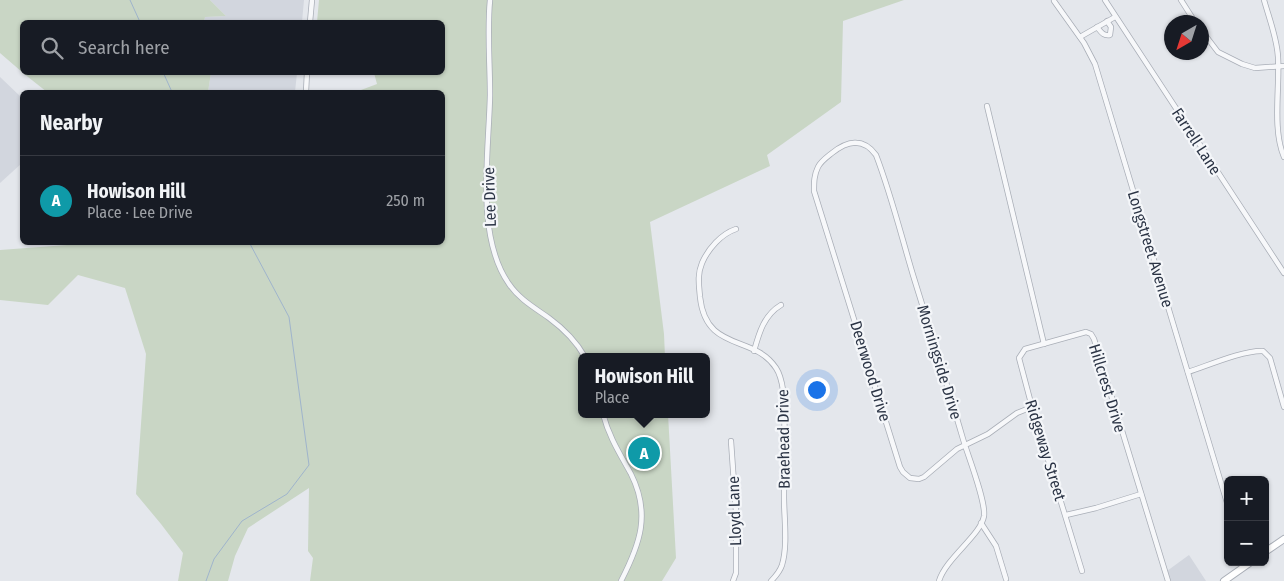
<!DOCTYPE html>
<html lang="en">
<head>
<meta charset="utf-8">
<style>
	:root { --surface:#171b24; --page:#242831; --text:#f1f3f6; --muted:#9ea1a6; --line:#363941; --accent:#d1495b }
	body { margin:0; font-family:"Fira Sans Condensed",sans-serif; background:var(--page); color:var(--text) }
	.controls { position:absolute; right:15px; bottom:15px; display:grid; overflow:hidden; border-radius:8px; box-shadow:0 1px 4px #0004 }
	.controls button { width:45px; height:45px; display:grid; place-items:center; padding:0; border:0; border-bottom:1px solid var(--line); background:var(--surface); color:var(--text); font:25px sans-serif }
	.compass { position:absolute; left:1164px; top:15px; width:45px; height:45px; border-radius:50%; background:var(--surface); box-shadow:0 1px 4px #0004; rotate:219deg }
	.you { position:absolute; left:816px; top:389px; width:18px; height:18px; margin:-12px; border:4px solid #fff; border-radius:50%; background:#1a73e8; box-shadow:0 0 0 8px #1a73e833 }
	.badge { display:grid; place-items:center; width:32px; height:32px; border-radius:50%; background:var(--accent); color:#fff; font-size:16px; font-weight:700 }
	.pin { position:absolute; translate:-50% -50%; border:2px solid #fff; box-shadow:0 1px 5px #0006 }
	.popup { position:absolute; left:578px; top:353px; width:132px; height:65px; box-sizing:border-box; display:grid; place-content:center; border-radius:8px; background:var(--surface); filter:drop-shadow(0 1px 4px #0005); font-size:16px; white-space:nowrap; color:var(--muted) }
	.popup b { font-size:19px; color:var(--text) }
	.popup::after { content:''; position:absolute; left:50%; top:100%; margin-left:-10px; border:10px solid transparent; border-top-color:var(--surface) }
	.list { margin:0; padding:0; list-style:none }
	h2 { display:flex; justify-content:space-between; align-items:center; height:65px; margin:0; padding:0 20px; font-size:21px }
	h2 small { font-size:16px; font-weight:400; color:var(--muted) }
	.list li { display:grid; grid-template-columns:32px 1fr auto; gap:15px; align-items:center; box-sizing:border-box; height:90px; padding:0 20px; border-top:1px solid var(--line) }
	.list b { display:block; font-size:19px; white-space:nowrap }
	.list p { margin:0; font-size:16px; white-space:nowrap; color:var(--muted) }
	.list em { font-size:16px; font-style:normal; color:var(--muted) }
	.icon { flex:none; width:28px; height:28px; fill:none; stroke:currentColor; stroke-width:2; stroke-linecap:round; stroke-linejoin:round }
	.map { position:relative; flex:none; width:1284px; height:581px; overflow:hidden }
	.search { position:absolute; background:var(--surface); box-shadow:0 1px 4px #0004; left:20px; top:20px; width:425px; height:55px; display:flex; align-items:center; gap:12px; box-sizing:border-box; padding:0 18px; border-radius:8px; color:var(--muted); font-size:19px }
	.panel { position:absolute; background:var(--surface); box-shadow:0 1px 4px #0004; left:20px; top:90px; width:425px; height:155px; border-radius:8px }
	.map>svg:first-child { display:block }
	.built { fill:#d2d6de }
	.green { fill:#c9d6c5 }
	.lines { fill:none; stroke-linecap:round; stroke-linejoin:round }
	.stream { stroke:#9fb4cc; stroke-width:1 }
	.street-casing { stroke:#a9aeb7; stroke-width:6 }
	.secondary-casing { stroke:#a9aeb7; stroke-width:8 }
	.street { stroke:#f7f8fa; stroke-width:4.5 }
	.secondary { stroke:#fff; stroke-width:6 }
	.labels { text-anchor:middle; stroke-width:4.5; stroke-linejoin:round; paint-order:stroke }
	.street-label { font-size:16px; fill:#2b3445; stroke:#f4f6f9 }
</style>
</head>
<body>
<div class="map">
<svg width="1284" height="581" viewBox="0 0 1284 581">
	<rect width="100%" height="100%" fill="#e4e7ec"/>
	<g class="built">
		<polygon points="210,0 304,0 302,22 204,22 205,17 226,16"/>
		<polygon points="211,73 297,73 295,92 208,92"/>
		<polygon points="0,77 22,98 22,163 0,183"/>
		<polygon points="1189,555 1206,581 1170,581 1167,571"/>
	</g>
	<g class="green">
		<polygon points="0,0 210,0 226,16 205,17 204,22 22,22 22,72 0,53"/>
		<polygon points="319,0 904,0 843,21 841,102 767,155 770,166 650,222 664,334 665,357 582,357 582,414 668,414 676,558 662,581 310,581 313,558 308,551 309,488 248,528 235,556 228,581 178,581 183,553 161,524 136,494 146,354 125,288 78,275 48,305 0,300 0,250 67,245 68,242 442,242 442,92 362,92 361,90 377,84 374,73 442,72 442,22 317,22"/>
		<polygon points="23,73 211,73 208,92 47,92"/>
	</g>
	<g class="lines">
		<g class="stream">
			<polyline points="130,0 140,22"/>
			<polyline points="163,72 172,92"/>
			<polyline points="206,581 214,559 242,521 287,494 309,465 289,317 249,242"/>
		</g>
		<defs>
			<g id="street">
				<path d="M 490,0 C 487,31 490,63 490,95 C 489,151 475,236 509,284 C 519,299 535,308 549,318 C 564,329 576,341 585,357"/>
				<polyline points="1105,0 1284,273"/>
				<polyline points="1181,0 1195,22"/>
				<path d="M 1264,0 C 1269,18 1277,38 1278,57 C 1280,87 1272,129 1284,157"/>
				<polyline points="1054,1 1084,43 1095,64 1228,506"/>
				<polyline points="310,22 312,0"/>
				<path d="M 1097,27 C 1101,32 1103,36 1110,35 L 1111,27 L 1107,21"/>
				<polyline points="1202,31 1218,52 1242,64 1255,68 1284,66"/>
				<polyline points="1080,37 1115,17"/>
				<polyline points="306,92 307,72"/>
				<polyline points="987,106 1044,344"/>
				<path d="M 736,229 C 721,234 708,249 702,263 C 697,275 699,285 700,297 C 706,353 754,334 776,368 C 780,374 782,383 783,390 C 786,425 784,461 784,497 C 784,518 788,545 782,565 C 780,571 775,577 771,581"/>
				<path d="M 754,351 C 759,333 764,315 781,305"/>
				<path d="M 1188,372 C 1207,366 1243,350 1263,351 L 1270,358 L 1284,407"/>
				<path d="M 603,414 C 609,437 620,454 631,474 C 651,514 640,544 621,581"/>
				<polyline points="731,441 736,512 736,573 733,581"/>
				<polyline points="1066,515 1096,508 1141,494"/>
				<polyline points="981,523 996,546 1006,579"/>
				<polyline points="1082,571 1032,407 1019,358 1025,349 1086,332 1091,334 1094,339 1168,581"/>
				<path d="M 939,581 C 946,558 981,535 984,516 C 986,501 968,456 963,439 C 947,384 930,330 913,275 C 901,235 891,194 876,155 C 863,137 847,141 832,153 C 827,157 821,161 818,167 C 814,175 814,182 814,191 L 900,467 L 903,472 L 910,478 L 919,479 L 924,477 L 957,449 L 988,434 L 1017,413 L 1032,407"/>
			</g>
			<g id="secondary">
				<polyline points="1265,552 1284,539"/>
				<polyline points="1224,581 1251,562"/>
			</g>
		</defs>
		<use href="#street" class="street-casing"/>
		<use href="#secondary" class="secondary-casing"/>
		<use href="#street" class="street"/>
		<use href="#secondary" class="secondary"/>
	</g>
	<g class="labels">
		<g class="street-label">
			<text transform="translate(1197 141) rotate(57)" y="6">Farrell Lane</text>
			<text transform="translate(489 197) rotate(-92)" y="6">Lee Drive</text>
			<text transform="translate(1151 249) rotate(73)" y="6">Longstreet Avenue</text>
			<text transform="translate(940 362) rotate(73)" y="6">Morningside Drive</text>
			<text transform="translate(871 371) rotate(73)" y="6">Deerwood Drive</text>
			<text transform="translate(1108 388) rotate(73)" y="6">Hillcrest Drive</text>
			<text transform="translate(783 439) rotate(-91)" y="6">Braehead Drive</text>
			<text transform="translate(1046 450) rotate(73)" y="6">Ridgeway Street</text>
			<text transform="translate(734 511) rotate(-92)" y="6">Lloyd Lane</text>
		</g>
	</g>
</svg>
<div class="controls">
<button>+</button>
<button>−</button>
</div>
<svg class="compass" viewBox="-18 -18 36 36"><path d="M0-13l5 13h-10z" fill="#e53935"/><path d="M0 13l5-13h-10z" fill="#9ea1a6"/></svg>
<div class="you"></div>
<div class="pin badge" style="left:644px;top:453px;background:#0f9aa8">A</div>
<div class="popup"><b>Howison Hill</b>Place</div>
<div class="search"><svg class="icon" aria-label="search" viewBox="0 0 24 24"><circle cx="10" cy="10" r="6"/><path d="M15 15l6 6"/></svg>Search here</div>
<section class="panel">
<h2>Nearby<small></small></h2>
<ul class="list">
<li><span class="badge" style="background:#0f9aa8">A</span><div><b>Howison Hill</b><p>Place · Lee Drive</p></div><em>250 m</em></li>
</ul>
</section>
</div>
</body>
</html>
